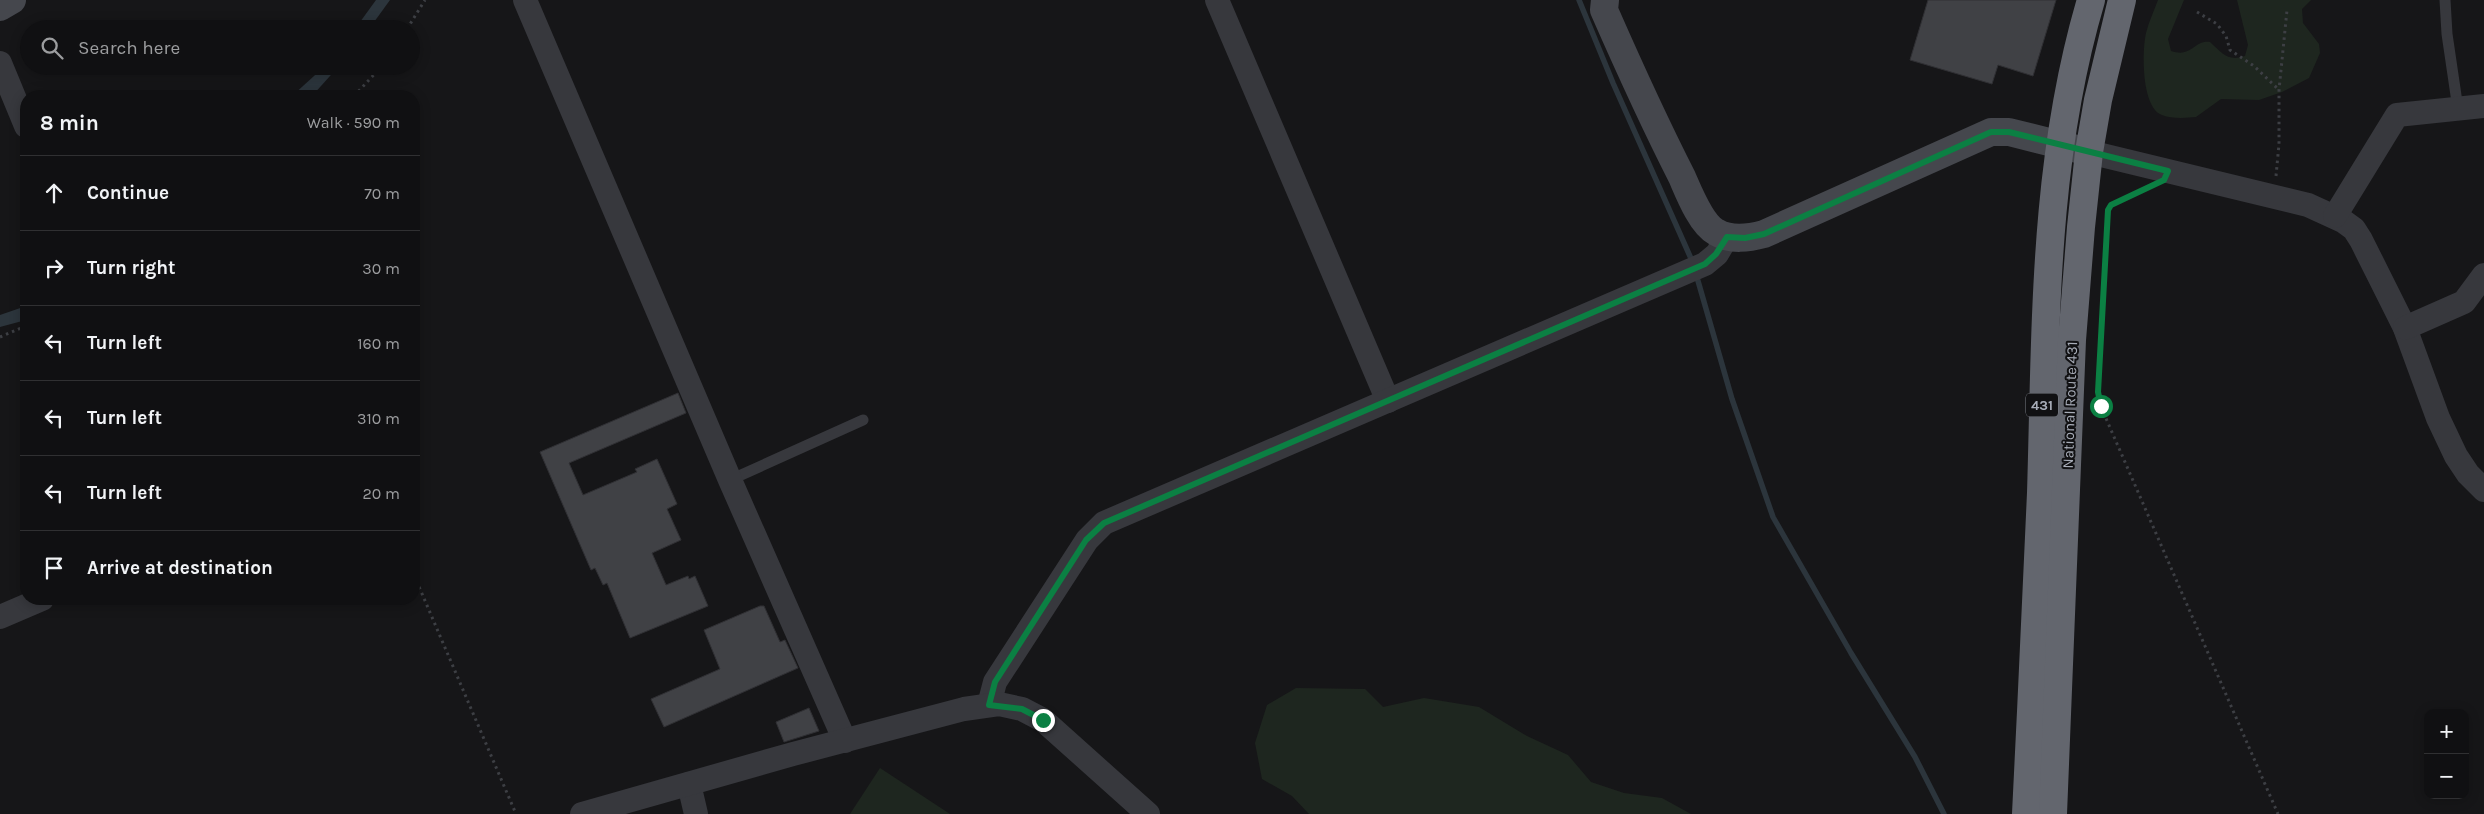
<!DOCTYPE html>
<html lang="en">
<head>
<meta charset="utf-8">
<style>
	:root { --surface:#101012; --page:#19191b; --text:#f1f3f6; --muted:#9c9d9f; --line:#303032 }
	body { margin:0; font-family:Karla,sans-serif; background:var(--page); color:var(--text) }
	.controls { position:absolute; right:15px; bottom:15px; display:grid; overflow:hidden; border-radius:10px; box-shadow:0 2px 12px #0003 }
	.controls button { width:45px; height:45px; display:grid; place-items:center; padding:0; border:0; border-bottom:1px solid var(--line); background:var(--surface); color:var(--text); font:25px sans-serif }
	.stop { position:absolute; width:15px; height:15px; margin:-11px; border:4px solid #0b8043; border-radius:50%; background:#fff }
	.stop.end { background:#0b8043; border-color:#fff; box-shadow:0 1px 5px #0008 }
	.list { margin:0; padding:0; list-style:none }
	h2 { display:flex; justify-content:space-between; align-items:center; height:65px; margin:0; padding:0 20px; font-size:21px }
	h2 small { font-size:16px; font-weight:400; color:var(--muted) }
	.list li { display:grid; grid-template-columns:32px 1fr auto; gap:15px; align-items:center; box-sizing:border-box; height:75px; padding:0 20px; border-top:1px solid var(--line) }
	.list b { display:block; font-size:19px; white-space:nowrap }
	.list em { font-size:16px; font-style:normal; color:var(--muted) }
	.icon { flex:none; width:28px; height:28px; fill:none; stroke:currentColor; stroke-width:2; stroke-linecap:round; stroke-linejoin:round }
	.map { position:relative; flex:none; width:2484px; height:814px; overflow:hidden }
	.search { position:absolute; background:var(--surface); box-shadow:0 2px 12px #0003; left:20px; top:20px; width:400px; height:55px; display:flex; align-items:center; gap:12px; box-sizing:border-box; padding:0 18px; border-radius:28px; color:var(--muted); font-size:19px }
	.panel { position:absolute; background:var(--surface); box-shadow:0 2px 12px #0003; left:20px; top:90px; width:400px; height:515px; border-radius:20px }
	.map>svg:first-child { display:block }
	.green { fill:#1e261f }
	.water { fill:#2c353c }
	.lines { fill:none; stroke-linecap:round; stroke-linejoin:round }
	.stream { stroke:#2c353c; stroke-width:5.5 }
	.building { fill:#404145; stroke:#303034 }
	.path { stroke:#3d3f44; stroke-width:3; stroke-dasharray:2.5 4; stroke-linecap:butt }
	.lane { stroke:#37383d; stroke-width:11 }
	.street { stroke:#37383d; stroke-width:24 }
	.secondary { stroke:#45474d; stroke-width:28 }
	.highway { stroke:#63666e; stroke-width:28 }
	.route { stroke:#0b8043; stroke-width:6 }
	.labels { text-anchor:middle; stroke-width:4; stroke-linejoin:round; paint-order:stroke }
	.shield { fill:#111113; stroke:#7b7e86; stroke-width:1 }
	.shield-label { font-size:14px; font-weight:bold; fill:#a8adb8 }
	.street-label { font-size:15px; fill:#a8adb8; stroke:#111113 }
</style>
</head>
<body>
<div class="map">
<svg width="2484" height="814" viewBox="0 0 2484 814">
	<rect width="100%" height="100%" fill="#161618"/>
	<g class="green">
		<path d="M 2158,0 L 2184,0 L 2168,39 L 2171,51 C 2193,58 2193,40 2210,42 C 2222,53 2228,62 2245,56 L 2248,45 L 2237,0 L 2311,0 L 2302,9 L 2303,23 L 2319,44 L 2320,53 L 2309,78 L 2282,92 L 2259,100 L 2221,99 L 2196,117 C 2186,118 2172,119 2162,115 C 2141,107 2142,51 2146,33 C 2149,21 2154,11 2158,0 Z"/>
		<polygon points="1296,688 1365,689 1383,707 1424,698 1479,707 1527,736 1568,755 1591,782 1624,793 1662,798 1691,814 1309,814 1292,796 1262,779 1255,743 1267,705"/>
		<polygon points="880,768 950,814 850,814"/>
	</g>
	<g class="water">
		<polygon points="376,0 390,0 369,29 355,29"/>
		<polygon points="325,66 339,66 312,96 292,96"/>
		<polygon points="26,306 26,320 0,327 0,315"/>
	</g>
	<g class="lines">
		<g class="stream">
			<polyline points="1579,0 1613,83 1693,263"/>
			<polyline points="1696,274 1732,399 1773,517 1851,653 1915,757 1944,814"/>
		</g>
	</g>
	<g class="building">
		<polygon points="1928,0 2056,0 2033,76 1998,65 1992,84 1910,60"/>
		<polygon points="678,393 686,413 569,463 583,495 637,472 635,469 657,459 677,504 667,509 681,540 652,553 666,585 688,576 689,579 695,576 708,606 630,638 607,583 603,585 595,568 591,570 540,452"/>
		<polygon points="760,606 764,606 780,642 785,640 798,668 664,727 651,699 720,669 704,630"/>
		<polygon points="809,708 819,731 784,742 776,722"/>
	</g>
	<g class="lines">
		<g class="path">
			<polyline points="2197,12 2217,24 2226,36 2230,50 2254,66 2279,90"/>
			<polyline points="407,29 425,0"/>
			<polyline points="354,96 382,66"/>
			<polyline points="2276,176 2279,144 2279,90 2287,10"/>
			<polyline points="2108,211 2111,205 2147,188"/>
			<polyline points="2105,245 2098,400 2278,814"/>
			<polyline points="0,337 26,326"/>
			<polyline points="414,575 516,814"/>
		</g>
		<g class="lane">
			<polyline points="2445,0 2447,34 2458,109"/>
			<polyline points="730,480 863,420"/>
		</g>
		<g class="street">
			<polyline points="525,0 730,480 845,741"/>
			<polyline points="1217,0 1388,401"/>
			<polyline points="0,63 26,126"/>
			<polyline points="2089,152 2308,205 2343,221 2354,229 2361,240 2405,328 2438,418 2456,456 2468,474 2484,490"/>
			<polyline points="2335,216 2397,115 2484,106"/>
			<polyline points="2405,328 2464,302 2484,275"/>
			<polyline points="0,617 42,599"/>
			<polyline points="989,705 995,682 1087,540 1104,523 1705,264 1717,254 1727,237"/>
			<polyline points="689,784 696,814"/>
			<polyline points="582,814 793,754 964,709 999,704 1022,709 1043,720 1148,814"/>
		</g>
		<g class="secondary">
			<path d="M 1605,0 L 1604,10 C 1629,67 1654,122 1682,177 C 1689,193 1701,224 1716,232 C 1731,241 1749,238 1764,234 L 1991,132 L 2009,132 L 2089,152"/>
			<polyline points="0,7 12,0"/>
		</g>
		<g class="highway">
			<path d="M 2026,814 C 2031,707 2037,600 2041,493 C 2046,327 2043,162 2091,0"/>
			<polyline points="2053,814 2072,340 2081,227 2089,152 2098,100 2122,0"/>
		</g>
	</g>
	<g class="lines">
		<polyline class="route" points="1043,720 1022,709 989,705 995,682 1086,540 1104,523 1705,264 1716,254 1727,237 1745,238 1764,234 1991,132 2009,132 2168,171 2164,180 2111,205 2108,210 2098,392 2101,406"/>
	</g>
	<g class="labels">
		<rect class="shield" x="2026" y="393.5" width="32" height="23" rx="4"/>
		<g class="shield-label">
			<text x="2042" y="410">431</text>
		</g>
		<g class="street-label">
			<text transform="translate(2070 405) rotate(-88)" y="5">National Route 431</text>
		</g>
	</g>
</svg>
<div class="controls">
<button>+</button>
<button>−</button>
</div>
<div class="stop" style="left:2101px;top:406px"></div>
<div class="stop end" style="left:1043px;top:720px"></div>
<div class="search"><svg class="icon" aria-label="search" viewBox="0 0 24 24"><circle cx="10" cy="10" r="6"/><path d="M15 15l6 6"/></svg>Search here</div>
<section class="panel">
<h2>8 min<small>Walk · 590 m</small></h2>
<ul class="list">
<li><svg class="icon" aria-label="ahead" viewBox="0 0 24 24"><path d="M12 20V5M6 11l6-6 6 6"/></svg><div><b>Continue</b></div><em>70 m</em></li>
<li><svg class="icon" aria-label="right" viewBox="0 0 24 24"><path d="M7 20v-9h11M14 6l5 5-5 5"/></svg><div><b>Turn right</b></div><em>30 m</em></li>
<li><svg class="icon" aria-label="left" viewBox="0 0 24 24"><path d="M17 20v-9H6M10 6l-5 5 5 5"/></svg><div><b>Turn left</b></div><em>160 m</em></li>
<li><svg class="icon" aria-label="left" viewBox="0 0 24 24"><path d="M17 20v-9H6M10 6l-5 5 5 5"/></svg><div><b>Turn left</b></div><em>310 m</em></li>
<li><svg class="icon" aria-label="left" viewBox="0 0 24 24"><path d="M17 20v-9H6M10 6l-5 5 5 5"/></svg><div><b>Turn left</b></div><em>20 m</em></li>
<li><svg class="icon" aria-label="arrive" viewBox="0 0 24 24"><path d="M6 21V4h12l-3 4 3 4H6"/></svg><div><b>Arrive at destination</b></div></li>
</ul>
</section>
</div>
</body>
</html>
